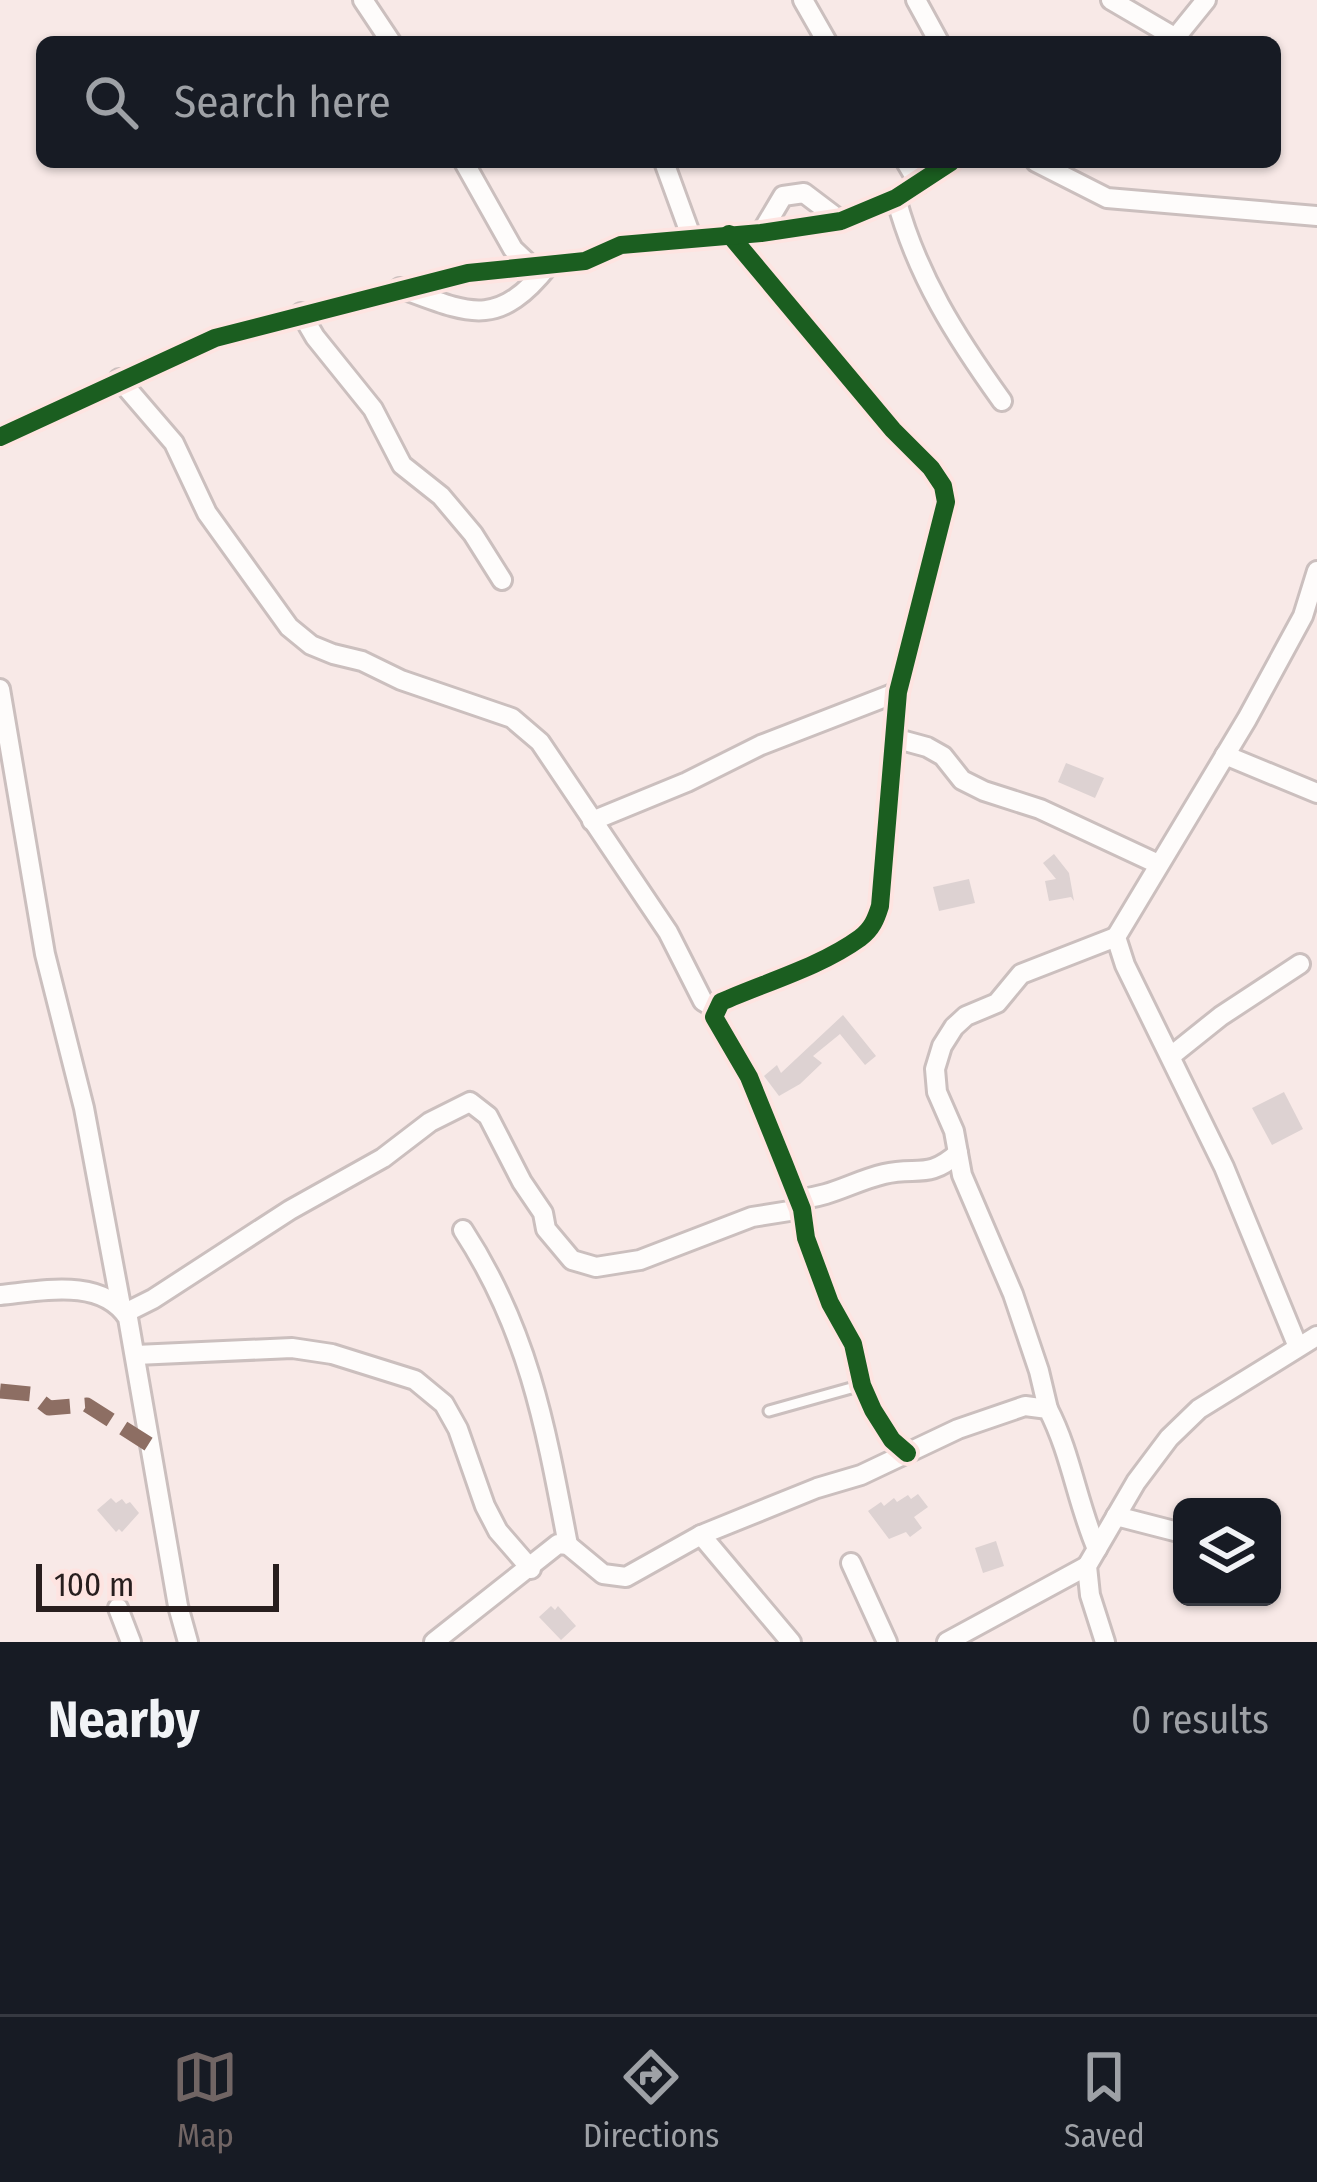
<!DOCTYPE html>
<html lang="en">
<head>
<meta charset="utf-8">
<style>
	:root { --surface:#171b24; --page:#242831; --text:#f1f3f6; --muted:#9ea1a6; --line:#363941; --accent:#716564 }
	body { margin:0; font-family:"Fira Sans Condensed",sans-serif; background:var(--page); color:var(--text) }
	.controls { position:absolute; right:36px; bottom:36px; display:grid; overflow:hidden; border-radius:18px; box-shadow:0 3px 9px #0004 }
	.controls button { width:108px; height:108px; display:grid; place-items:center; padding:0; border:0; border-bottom:3px solid var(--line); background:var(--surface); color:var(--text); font:60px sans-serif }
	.scale { position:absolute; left:36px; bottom:30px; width:243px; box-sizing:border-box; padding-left:12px; border:6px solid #281e1e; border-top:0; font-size:33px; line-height:42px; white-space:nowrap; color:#281e1e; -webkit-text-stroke:9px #fee4e1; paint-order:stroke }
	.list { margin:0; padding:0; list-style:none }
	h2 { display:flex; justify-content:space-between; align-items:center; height:156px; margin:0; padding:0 48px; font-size:51px }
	h2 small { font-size:39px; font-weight:400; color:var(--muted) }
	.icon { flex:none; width:66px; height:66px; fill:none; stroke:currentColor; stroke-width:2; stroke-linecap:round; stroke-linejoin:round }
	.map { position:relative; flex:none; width:1317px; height:1642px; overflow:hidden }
	.search { position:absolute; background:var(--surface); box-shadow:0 3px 9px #0004; left:36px; right:36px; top:36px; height:132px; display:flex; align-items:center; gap:30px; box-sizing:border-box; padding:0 42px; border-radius:18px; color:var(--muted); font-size:45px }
	.sheet { height:372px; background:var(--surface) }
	nav { display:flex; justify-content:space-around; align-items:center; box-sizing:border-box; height:168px; border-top:3px solid var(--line); background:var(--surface); font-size:33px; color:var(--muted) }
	nav a { display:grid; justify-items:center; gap:6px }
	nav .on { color:var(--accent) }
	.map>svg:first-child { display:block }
	.building { fill:#ddd2d2 }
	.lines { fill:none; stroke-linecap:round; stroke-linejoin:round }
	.lane-casing { stroke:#cbbfbe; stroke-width:15 }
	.street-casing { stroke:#cbbfbe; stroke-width:24 }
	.lane { stroke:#fefcfb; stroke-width:9 }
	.street { stroke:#fefcfb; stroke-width:18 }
	.quiet { stroke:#8d6e63; stroke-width:15; stroke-dasharray:30 15; stroke-linecap:butt }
	.cycleway-casing { stroke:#fee4e1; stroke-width:26 }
	.cycleway { stroke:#1b5e20; stroke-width:18 }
</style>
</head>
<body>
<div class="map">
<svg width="1317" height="1642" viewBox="0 0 1317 1642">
	<rect width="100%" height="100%" fill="#f8e9e7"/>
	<g class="building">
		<polygon points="1066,763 1104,778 1095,798 1058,782"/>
		<polygon points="1054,854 1069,873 1074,901 1071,897 1049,901 1045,881 1056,879 1043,863"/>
		<polygon points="969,879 975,903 939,911 933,887"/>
		<polygon points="843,1015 876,1056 865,1065 840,1034 813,1056 822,1063 800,1084 779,1096 764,1076 777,1065 781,1073"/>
		<polygon points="1284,1092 1303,1129 1272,1145 1252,1108"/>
		<polygon points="918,1494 928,1507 914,1517 922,1528 910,1537 906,1532 889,1539 868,1511 881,1502 884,1506 894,1498 897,1502 908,1495 911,1499"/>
		<polygon points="111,1498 116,1503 122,1499 126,1504 130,1502 139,1513 122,1532 119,1529 116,1532 97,1510"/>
		<polygon points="996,1541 1004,1566 983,1573 975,1548"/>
		<polygon points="551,1606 555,1610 558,1606 576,1626 561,1640 539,1617"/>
	</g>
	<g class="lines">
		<defs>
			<polyline id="lane" points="769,1411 862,1385"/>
			<g id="street">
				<polyline points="363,0 391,42"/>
				<polyline points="803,0 827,42"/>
				<polyline points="916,0 939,42"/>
				<polyline points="1111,0 1176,38"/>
				<polyline points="1172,42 1206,0"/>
				<polyline points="464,162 513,249 532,267"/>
				<polyline points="664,162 691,236"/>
				<polyline points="906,162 919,184"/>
				<polyline points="1036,162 1107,198 1317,216"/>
				<path d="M 896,198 C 917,276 956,337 1002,401"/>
				<polyline points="761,233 783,196 804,193 841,221"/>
				<path d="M 729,234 L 893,430 L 931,468 L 943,486 L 946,502 L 898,692 L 880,906 C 876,919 872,929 860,938 C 820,967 766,982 721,1002 L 714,1017 L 749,1077 L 783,1161 L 802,1209 L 806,1238 L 830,1303 L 853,1344 L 862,1385 L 873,1410 L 892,1440 L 907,1453"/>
				<path d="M 400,288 C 468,313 497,330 548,266"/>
				<polyline points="301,313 315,337 373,409 402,465 441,496 473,534 502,580"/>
				<polyline points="119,379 174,443 207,513 289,627 311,645 333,654 362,661 401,680 512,718 540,742 668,932 703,1001 716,1009"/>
				<polyline points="0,437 215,338 468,273 585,261 621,245 761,233 841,221 896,198 951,162"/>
				<polyline points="0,689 45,954 84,1108 121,1306"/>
				<polyline points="894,738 927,747 943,756 962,780 984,791 1040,809 1158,864"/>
				<polyline points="1225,755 1317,793"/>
				<polyline points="592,821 687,782 761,745 898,692"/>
				<polyline points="1171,1056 1221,1016 1300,964"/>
				<path d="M 798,1199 C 831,1197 854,1181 884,1174 C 917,1166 928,1180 958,1153"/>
				<path d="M 463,1230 C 529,1331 546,1429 568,1545"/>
				<path d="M 0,1295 C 41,1291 102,1277 128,1318 L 178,1606 L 188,1642"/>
				<polyline points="125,1313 153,1299 290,1210 383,1158 430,1122 470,1102 488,1116 522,1182 543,1213 546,1229 572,1260 596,1267 640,1260 752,1217 802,1209"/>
				<polyline points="1298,1347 1224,1167 1125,965 1116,937 1247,719 1303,616 1317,571"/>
				<polyline points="136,1355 292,1348 332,1354 415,1380 444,1404 458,1429 485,1506 498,1531 531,1569"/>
				<polyline points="1048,1409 1039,1371 1013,1294 962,1175 954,1131 937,1092 935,1069 942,1046 954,1027 966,1016 997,1003 1021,974 1116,937"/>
				<polyline points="1116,1516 1182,1533"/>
				<polyline points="701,1535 791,1642"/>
				<polyline points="851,1563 887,1642"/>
				<polyline points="118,1608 131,1642"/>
				<path d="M 434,1642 L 558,1544 L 568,1545 L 603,1574 L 626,1577 L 701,1535 L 817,1488 L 861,1475 L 958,1429 L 1025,1406 L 1048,1409 C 1071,1453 1077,1503 1097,1549"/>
				<polyline points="947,1642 1087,1566"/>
				<polyline points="1105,1642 1090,1595 1087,1566 1136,1482 1169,1438 1199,1409 1317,1336"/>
			</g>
		</defs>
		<use href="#lane" class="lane-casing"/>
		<use href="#street" class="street-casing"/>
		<use href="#lane" class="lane"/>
		<use href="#street" class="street"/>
		<polyline class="quiet" points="0,1391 31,1394 49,1408 87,1405 150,1445"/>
		<defs>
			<g id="cycleway">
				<path d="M 729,234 L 893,430 L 931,468 L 943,486 L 946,502 L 898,692 L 880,906 C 876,919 872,929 860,938 C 820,967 766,982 721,1002 L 714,1017 L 749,1077 L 783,1161 L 802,1209 L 806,1238 L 830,1303 L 853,1344 L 862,1385 L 873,1410 L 892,1440 L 907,1453"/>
				<polyline points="0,437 215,338 468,273 585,261 621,245 761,233 841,221 896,198 951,162"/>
			</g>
		</defs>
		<use href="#cycleway" class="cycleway-casing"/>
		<use href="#cycleway" class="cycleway"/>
	</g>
</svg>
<div class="controls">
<button><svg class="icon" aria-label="layers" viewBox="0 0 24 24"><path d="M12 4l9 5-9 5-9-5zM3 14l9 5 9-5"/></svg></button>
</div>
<div class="scale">100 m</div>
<div class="search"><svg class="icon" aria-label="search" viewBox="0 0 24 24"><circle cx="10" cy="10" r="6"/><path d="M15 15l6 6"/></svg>Search here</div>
</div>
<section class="sheet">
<h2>Nearby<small>0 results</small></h2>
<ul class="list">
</ul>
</section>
<nav>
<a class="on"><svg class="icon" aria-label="map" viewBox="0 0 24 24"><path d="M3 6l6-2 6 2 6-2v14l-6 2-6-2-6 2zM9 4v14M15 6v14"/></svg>Map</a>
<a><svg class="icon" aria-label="directions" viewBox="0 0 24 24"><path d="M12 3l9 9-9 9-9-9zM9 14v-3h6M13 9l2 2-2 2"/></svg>Directions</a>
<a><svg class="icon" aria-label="saved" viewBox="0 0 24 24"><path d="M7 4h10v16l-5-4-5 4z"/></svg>Saved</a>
</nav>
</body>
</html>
